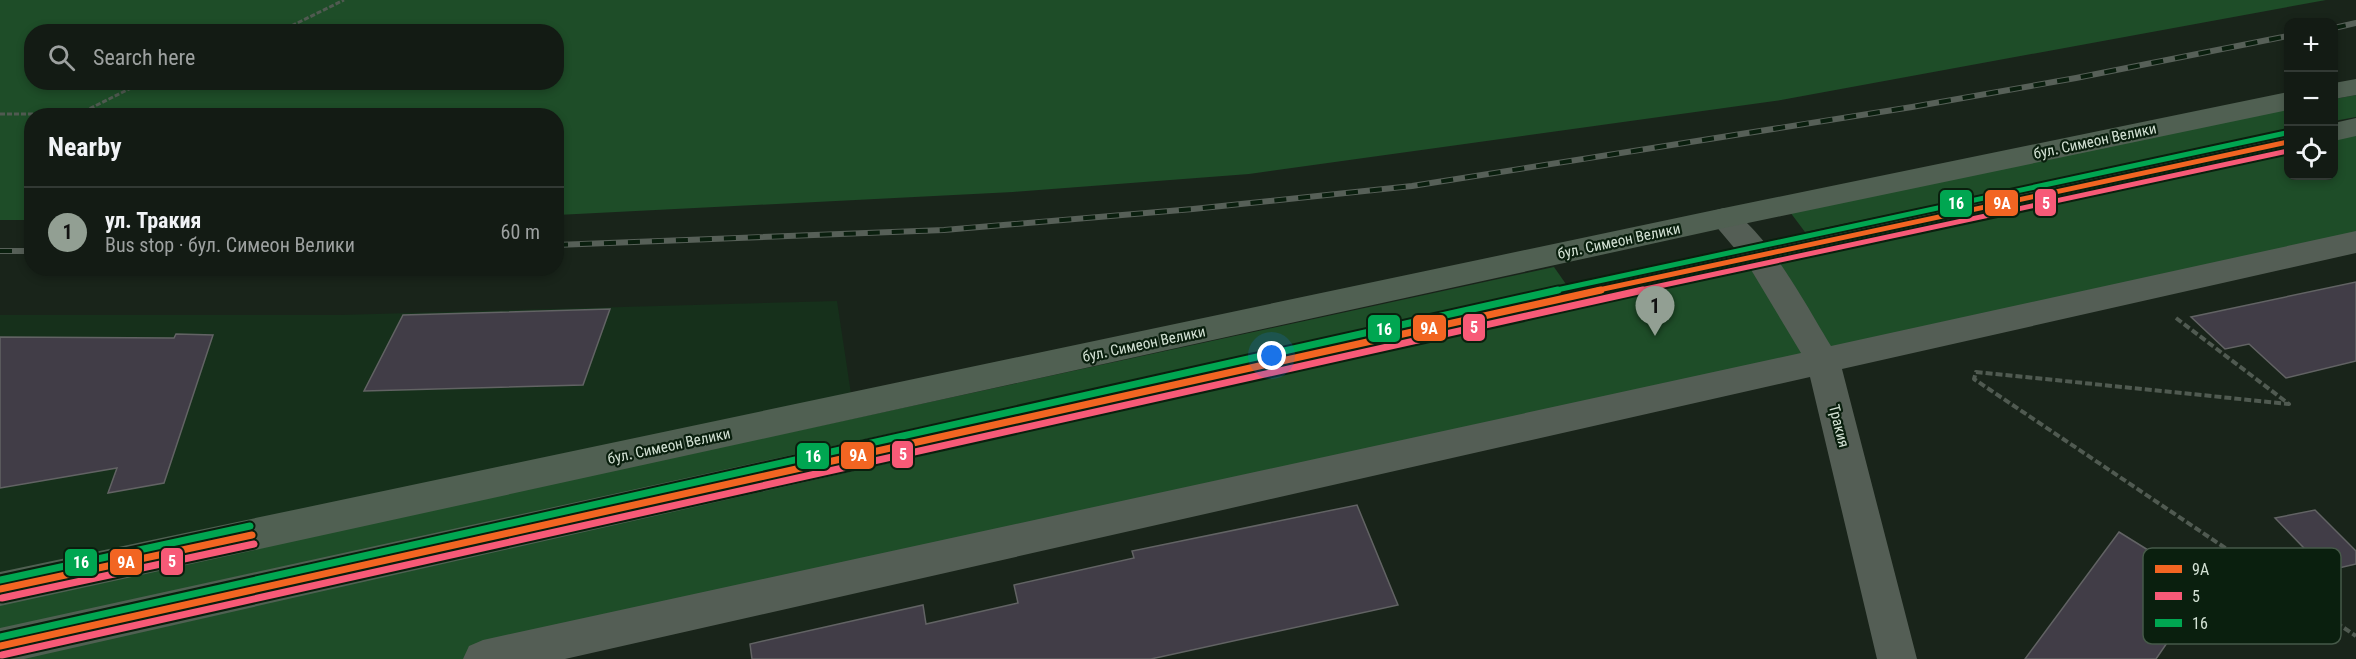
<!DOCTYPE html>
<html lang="en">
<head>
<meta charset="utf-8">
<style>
	:root { --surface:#131b14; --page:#202822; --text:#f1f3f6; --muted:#9da1a0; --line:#323934; --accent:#929f93 }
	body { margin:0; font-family:"Roboto Condensed",sans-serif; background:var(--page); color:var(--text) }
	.controls { position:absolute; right:18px; top:18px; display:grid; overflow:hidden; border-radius:12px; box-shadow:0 3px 9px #0003 }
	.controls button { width:54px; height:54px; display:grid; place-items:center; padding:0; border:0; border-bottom:2px solid var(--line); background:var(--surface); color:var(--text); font:30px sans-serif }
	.you { position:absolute; left:1272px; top:356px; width:21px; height:21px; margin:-15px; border:4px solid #fff; border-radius:50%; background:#1a73e8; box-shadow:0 0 0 9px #1a73e833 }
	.badge { display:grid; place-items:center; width:39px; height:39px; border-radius:50%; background:var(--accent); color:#111; font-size:20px; font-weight:700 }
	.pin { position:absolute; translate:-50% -50px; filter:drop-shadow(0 2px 3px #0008) }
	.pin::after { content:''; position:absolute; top:32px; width:21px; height:18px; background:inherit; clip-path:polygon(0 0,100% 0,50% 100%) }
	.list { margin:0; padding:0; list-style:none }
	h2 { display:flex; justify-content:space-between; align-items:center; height:78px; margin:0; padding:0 24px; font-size:26px }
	h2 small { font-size:20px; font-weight:400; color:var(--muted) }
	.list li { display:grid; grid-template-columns:39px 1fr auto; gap:18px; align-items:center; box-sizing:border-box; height:90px; padding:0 24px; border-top:2px solid var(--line) }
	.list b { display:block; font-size:22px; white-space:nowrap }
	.list p { margin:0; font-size:20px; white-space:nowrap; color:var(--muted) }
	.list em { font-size:20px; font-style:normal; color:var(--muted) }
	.icon { flex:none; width:33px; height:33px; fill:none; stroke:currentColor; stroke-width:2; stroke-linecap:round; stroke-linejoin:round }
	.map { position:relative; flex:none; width:2356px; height:659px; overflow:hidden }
	.search { position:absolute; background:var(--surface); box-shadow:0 3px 9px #0003; left:24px; top:24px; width:540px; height:66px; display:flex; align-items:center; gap:15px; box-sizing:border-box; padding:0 21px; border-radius:24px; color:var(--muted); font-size:22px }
	.panel { position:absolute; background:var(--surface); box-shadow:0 3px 9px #0003; left:24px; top:108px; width:540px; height:168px; border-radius:24px }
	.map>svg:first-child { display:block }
	.built { fill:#16301b }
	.green { fill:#1e4d28; fill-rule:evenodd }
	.building { fill:#413d47; stroke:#626364; stroke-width:1.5 }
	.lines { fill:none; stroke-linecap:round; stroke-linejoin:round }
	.path-far1 { stroke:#505a51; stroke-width:3; stroke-dasharray:5 2; stroke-linecap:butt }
	.path { stroke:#505a51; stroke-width:4; stroke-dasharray:7 3; stroke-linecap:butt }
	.minor { fill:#545e55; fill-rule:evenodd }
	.major { fill:#506052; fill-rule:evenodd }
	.rail-casing { stroke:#576058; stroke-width:6 }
	.rail { stroke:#0a1f0e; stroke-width:4; stroke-dasharray:12; stroke-linecap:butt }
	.bus-1-far1-casing { stroke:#0a1f0e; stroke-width:9 }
	.bus-1-casing { stroke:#0a1f0e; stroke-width:11 }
	.bus-2-far1-casing { stroke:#0a1f0e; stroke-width:9 }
	.bus-2-casing { stroke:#0a1f0e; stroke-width:11 }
	.bus-3-far1-casing { stroke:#0a1f0e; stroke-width:9 }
	.bus-3-casing { stroke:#0a1f0e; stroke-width:11 }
	.bus-1-far1 { stroke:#f26522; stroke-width:5 }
	.bus-1 { stroke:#f26522; stroke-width:7 }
	.bus-2-far1 { stroke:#f75a77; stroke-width:5 }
	.bus-2 { stroke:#f75a77; stroke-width:7 }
	.bus-3-far1 { stroke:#00a651; stroke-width:5 }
	.bus-3 { stroke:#00a651; stroke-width:7 }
	.labels { text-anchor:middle; stroke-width:4.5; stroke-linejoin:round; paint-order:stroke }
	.street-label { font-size:15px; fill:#d3e1d4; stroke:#0a1f0e }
	.key { fill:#0a1f0e; stroke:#465949; stroke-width:1.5 }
	.key-label { font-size:16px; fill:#d3e1d4 }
	.line-badge { stroke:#0a1f0e; stroke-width:2 }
	.badge-label { font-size:16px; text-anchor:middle; font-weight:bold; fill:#fff }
</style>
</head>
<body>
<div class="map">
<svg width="2356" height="659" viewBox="0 0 2356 659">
	<rect width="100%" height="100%" fill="#19241a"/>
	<polygon class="built" points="837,301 853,407 0,589 0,315 340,315"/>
	<g class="green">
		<path d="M 0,0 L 2326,0 L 1781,100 L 1249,174 L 1013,192 L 557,215 L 556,116 L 32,116 L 31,220 L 0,220 ZM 32,32 L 556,32 L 556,82 L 32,82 Z"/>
		<polygon points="2356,95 2356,117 2334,121 2334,99"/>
		<polygon points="2288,109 2288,131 1805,232 1790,212"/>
		<polygon points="2356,127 2356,242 483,659 0,659 0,646 1758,255 2288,142 2288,176 2334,176 2334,132"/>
		<polygon points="1554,267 1568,287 0,629 0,603"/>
	</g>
	<g class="building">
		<polygon points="2356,282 2356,361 2286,378 2249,344 2225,349 2191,317"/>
		<polygon points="610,309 583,385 364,391 403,315"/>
		<polygon points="176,334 213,335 164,483 108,493 117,468 0,488 0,337 174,338"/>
		<polygon points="1357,505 1398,605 1151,659 752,659 750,644 923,605 926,624 1018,603 1014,585 1134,558 1132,551"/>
		<polygon points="2315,510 2356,551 2356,564 2326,571 2275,518"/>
		<polygon points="2119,532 2206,586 2156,659 2025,659"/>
	</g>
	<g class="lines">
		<g class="path-far1">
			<polyline points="279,32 344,0"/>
			<polyline points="0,114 79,114 143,82"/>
		</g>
		<polyline class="path" points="2176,318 2289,404 1976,372 1974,379 2356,636"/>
		<path class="minor" d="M 1724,208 C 1760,218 1810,312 1831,346 L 2356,231 L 2356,253 L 1842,369 L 1917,659 L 1877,659 L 1810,377 L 565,659 L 463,659 L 469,646 L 483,640 L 1801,353 L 1747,263 L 1709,218 L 1713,211 Z"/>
		<g class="major">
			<polygon points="2356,79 2356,95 2334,99 2334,83"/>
			<polygon points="2288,92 2288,110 1724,228 0,606 0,572 1724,208"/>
			<polygon points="2356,118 2356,136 2334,141 2334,123"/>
			<polygon points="2288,133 2288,151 1758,266 24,659 0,659 0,628 1758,244"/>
		</g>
		<defs>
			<g id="rail">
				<polyline points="2334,28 2356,23"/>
				<polyline points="556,245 944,230 1193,209 1412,186 1912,107 2076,78 2288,36"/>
				<polyline points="0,251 32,251"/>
			</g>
		</defs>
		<use href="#rail" class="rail-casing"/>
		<use href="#rail" class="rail"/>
		<defs>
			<polyline id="bus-1-far1" points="1594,291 2288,142"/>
			<g id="bus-1">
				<polyline points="0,589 252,535"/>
				<polyline points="0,646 1601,290"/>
			</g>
			<polyline id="bus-2-far1" points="1636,291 2288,151"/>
			<g id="bus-2">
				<polyline points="2,598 254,544"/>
				<polyline points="2,655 1643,290"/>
			</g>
			<polyline id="bus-3-far1" points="1552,291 2286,133"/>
			<g id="bus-3">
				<polyline points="0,580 250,526"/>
				<polyline points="0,637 1558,290"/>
			</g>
		</defs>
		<use href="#bus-1-far1" class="bus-1-far1-casing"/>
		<use href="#bus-1" class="bus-1-casing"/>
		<use href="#bus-2-far1" class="bus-2-far1-casing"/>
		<use href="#bus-2" class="bus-2-casing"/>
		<use href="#bus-3-far1" class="bus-3-far1-casing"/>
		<use href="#bus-3" class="bus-3-casing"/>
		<use href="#bus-1-far1" class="bus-1-far1"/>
		<use href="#bus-1" class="bus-1"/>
		<use href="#bus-2-far1" class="bus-2-far1"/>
		<use href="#bus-2" class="bus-2"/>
		<use href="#bus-3-far1" class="bus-3-far1"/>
		<use href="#bus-3" class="bus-3"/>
	</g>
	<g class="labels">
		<g class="street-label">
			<text transform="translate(2095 141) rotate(-12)" y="5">бул. Симеон Велики</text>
			<text transform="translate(1619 241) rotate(-12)" y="5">бул. Симеон Велики</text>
			<text transform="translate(1144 344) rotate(-12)" y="5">бул. Симеон Велики</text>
			<text transform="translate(1839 426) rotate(76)" y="5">Тракия</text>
			<text transform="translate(669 446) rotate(-12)" y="5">бул. Симеон Велики</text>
		</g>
	</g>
	<rect x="2143" y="548" width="198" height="96" rx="9" class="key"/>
	<rect x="2155" y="565" width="27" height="8" fill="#f26522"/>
	<rect x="2155" y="592" width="27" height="8" fill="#f75a77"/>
	<rect x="2155" y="619" width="27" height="8" fill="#00a651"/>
	<g class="key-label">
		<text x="2192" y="575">9А</text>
		<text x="2192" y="602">5</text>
		<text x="2192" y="629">16</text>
	</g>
	<g class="line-badge">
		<rect x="2034" y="188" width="23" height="29" rx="6" fill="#f75a77"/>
		<rect x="1984" y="189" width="35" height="28" rx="6" fill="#f26522"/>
		<rect x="1939" y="189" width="34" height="29" rx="6" fill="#00a651"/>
		<rect x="1462" y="313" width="24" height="29" rx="6" fill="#f75a77"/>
		<rect x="1412" y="314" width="35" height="28" rx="6" fill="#f26522"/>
		<rect x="1367" y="314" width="34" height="29" rx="6" fill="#00a651"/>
		<rect x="891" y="440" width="23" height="29" rx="6" fill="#f75a77"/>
		<rect x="840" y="441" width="35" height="29" rx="6" fill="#f26522"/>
		<rect x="796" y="442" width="34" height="28" rx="6" fill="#00a651"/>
		<rect x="160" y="547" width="24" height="29" rx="6" fill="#f75a77"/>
		<rect x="109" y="548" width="34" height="28" rx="6" fill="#f26522"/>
		<rect x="64" y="548" width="34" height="29" rx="6" fill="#00a651"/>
	</g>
	<g class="badge-label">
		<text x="2046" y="209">5</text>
		<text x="2002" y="209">9А</text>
		<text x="1956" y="209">16</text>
		<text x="1474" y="333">5</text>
		<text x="1429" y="334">9А</text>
		<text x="1384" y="335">16</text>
		<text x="903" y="460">5</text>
		<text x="858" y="461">9А</text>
		<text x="813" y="462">16</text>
		<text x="172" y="567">5</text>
		<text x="126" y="568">9А</text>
		<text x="81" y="568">16</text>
	</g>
</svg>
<div class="controls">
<button>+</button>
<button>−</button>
<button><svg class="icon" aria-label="locate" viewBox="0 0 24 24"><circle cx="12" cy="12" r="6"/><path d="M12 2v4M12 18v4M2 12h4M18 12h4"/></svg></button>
</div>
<div class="you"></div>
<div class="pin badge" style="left:1655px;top:336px">1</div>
<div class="search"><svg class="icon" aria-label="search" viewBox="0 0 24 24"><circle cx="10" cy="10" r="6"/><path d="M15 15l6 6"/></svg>Search here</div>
<section class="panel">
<h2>Nearby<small></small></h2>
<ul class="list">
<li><span class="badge">1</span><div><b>ул. Тракия</b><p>Bus stop · бул. Симеон Велики</p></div><em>60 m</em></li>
</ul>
</section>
</div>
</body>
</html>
